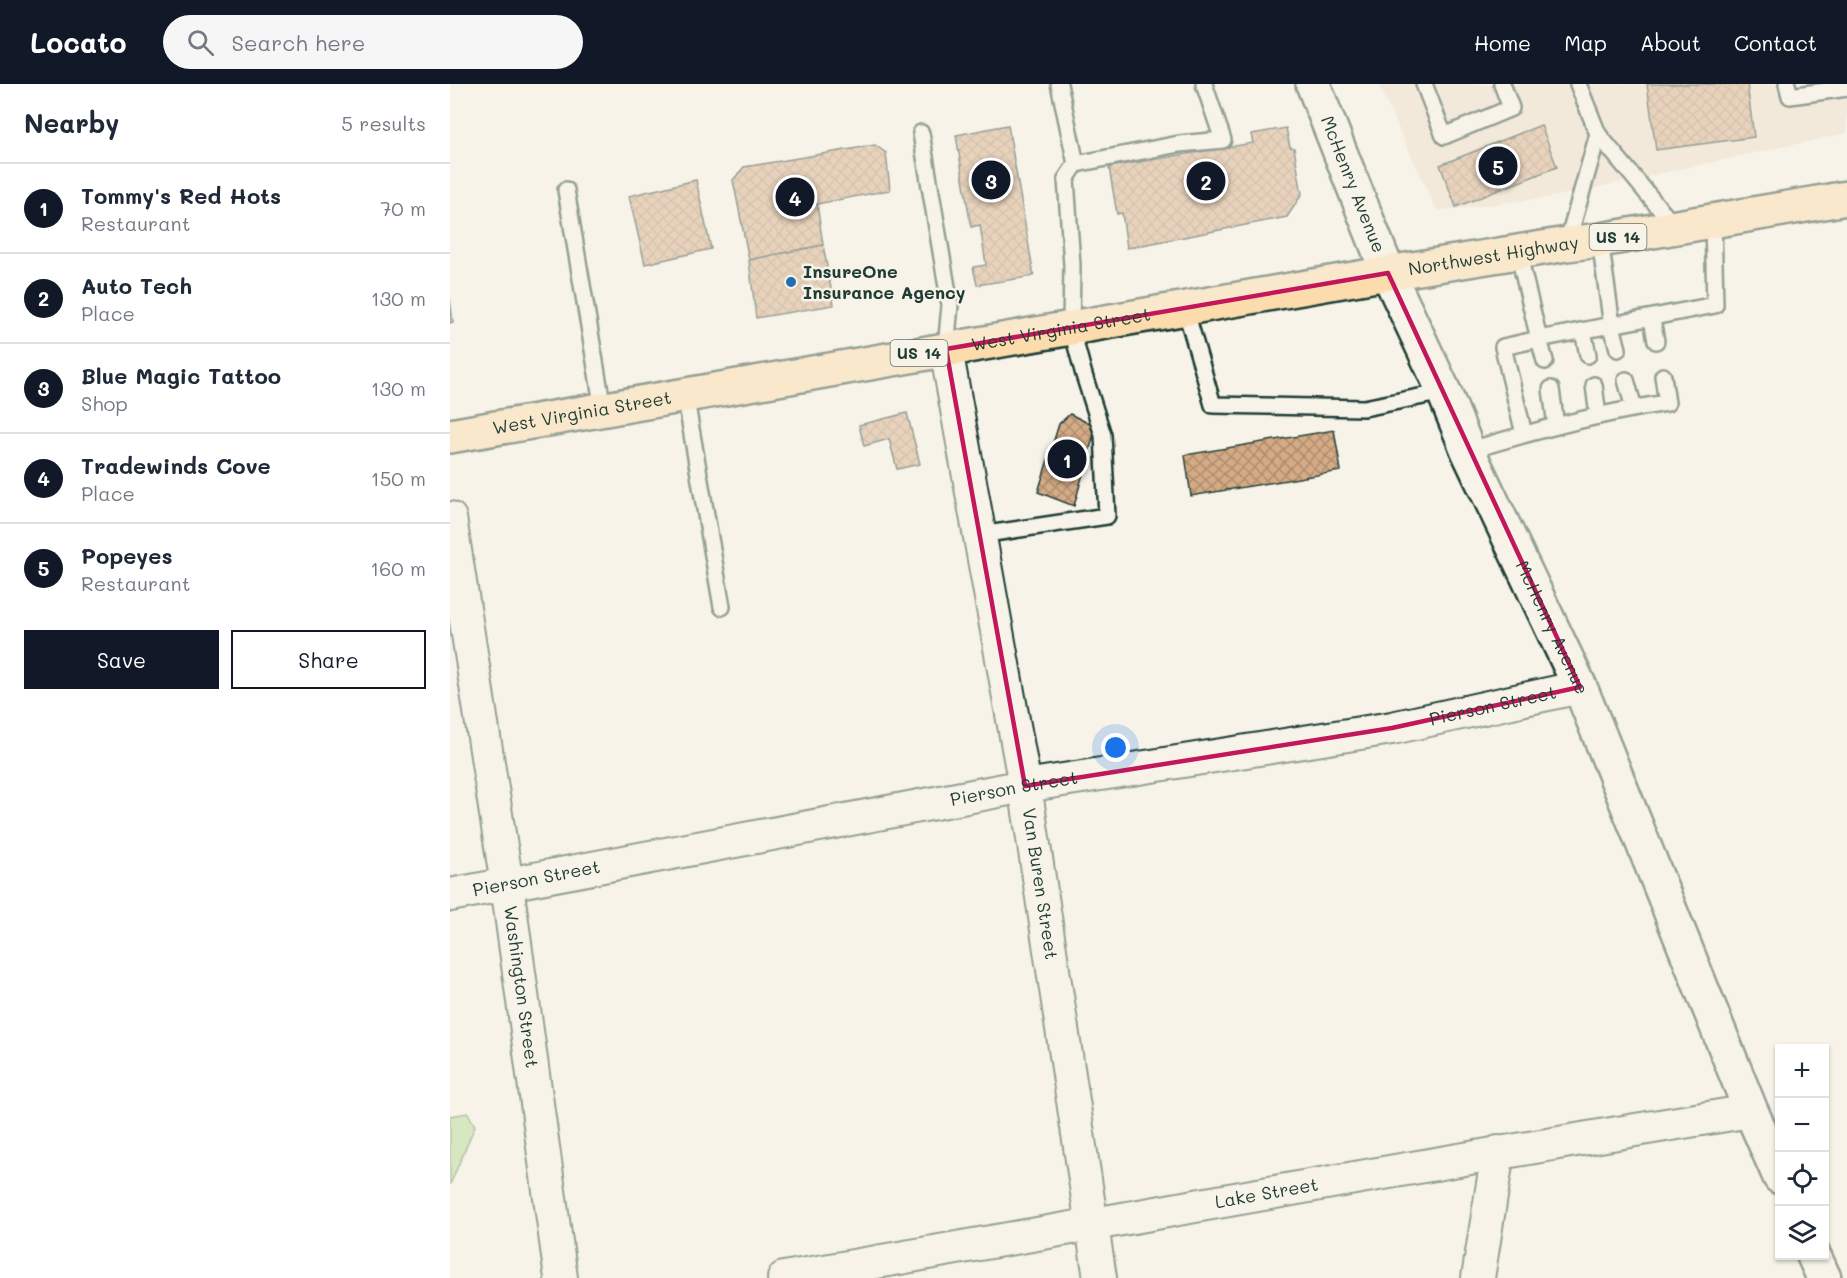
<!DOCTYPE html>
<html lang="en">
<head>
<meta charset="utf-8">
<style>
	:root { --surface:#fff; --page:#f6f6f7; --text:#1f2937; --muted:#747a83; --line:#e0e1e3; --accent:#111827 }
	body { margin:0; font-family:Mali,sans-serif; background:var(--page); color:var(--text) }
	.controls { position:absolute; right:18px; bottom:18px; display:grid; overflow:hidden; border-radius:0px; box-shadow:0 2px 4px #0004 }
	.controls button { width:54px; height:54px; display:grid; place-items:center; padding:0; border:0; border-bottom:2px solid var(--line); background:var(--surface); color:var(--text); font:30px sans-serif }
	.you { position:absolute; left:666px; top:664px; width:21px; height:21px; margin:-15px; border:4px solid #fff; border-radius:50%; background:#1a73e8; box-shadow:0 0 0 9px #1a73e833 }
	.badge { display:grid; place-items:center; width:39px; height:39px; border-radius:50%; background:var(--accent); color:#fff; font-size:20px; font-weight:700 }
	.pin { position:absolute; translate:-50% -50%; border:3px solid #fff; box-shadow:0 2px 6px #0006 }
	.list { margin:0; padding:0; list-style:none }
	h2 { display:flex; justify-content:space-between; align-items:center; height:78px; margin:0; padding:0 24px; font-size:26px }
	h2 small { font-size:20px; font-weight:400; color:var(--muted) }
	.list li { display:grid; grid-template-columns:39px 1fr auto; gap:18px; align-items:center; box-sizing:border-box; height:90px; padding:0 24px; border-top:2px solid var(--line) }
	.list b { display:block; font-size:22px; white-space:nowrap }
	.list p { margin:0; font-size:20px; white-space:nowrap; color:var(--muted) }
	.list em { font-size:20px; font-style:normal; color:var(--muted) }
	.actions { display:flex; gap:12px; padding:18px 24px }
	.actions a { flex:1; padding:14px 0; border:2px solid var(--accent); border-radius:0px; text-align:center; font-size:21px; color:var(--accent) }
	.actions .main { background:var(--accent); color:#fff }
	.icon { flex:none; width:33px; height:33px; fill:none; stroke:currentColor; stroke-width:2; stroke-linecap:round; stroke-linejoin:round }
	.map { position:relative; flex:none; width:1397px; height:1194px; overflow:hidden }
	header { display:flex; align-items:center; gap:36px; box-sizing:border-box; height:84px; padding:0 30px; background:var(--accent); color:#fff }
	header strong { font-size:28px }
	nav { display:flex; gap:33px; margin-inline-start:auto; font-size:21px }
	.search { width:420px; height:54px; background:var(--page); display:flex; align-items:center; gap:15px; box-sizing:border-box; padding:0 21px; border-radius:33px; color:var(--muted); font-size:22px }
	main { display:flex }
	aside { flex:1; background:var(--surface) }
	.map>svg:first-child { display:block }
	.built { fill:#edddcb }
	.green { fill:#b0d995; stroke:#688b64; stroke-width:1.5 }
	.building { fill:url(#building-cross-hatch); stroke:#1f3d34; stroke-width:1.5 }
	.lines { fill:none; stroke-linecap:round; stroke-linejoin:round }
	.lane-casing { stroke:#1f3d34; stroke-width:20 }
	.street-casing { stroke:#1f3d34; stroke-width:36 }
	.secondary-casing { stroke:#1f3d34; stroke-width:38 }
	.primary-casing { stroke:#1f3d34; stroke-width:38 }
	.lane { stroke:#f7f3e8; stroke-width:15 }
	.street { stroke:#f7f3e8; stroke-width:32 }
	.secondary { stroke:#f7f3e8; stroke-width:33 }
	.primary { stroke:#fcdcac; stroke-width:33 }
	.marked { fill:none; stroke:#c2185b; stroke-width:4.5; stroke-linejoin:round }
	.poi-dot { fill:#1f6fb2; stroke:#f7f3e8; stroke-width:2 }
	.labels { text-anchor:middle; stroke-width:5; stroke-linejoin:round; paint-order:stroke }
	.shield { fill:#f7f3e8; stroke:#60746a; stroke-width:1.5 }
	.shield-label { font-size:16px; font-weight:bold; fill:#1f3d34 }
	.street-label { font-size:18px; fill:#1f3d34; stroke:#f7f3e8 }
	.poi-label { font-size:18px; font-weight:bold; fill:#1f3d34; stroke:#f7f3e8; text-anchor:start }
</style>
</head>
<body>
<header>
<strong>Locato</strong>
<div class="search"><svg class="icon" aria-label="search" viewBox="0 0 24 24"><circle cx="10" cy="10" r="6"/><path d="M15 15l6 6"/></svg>Search here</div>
<nav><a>Home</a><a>Map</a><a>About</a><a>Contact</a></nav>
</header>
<main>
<aside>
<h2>Nearby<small>5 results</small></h2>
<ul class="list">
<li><span class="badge">1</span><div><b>Tommy's Red Hots</b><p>Restaurant</p></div><em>70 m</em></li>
<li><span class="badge">2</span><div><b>Auto Tech</b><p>Place</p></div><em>130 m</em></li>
<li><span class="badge">3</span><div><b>Blue Magic Tattoo</b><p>Shop</p></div><em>130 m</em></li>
<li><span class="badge">4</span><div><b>Tradewinds Cove</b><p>Place</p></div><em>150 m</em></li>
<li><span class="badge">5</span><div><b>Popeyes</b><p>Restaurant</p></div><em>160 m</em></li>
</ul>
<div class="actions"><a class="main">Save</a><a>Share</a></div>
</aside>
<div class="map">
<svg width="1397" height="1194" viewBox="0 0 1397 1194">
	<defs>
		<pattern id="building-cross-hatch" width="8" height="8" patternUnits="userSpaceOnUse" patternTransform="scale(1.5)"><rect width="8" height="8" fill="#d5ab86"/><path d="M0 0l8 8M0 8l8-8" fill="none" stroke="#ac8c6e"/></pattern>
	</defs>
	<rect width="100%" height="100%" fill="#f7f3e8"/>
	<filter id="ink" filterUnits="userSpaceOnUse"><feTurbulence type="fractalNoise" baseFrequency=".0167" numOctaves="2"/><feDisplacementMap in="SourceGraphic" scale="12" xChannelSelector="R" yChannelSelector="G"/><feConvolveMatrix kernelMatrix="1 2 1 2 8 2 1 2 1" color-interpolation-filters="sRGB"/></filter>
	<g filter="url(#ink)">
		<polygon class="built" points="928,0 1397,0 1397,49 1103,113 987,127"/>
		<polygon class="green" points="18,1029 25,1042 0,1101 0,1032"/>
		<g class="building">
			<polygon points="1197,0 1297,0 1304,53 1206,66"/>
			<polygon points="558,41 584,192 527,201 523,183 536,181 530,141 521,143 506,51"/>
			<polygon points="1091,41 1107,83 1006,123 990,81"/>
			<polygon points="836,44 840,63 844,64 852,110 837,133 677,164 672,129 667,130 659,83 803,59 801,50"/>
			<polygon points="425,61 436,69 440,106 367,120 373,161 299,176 283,96 294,83"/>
			<polygon points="246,96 261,165 195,180 179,112"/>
			<polygon points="373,161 384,221 306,234 299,176"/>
			<polygon points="0,215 3,238 0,239"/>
			<polygon points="457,329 470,380 447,385 439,355 414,362 409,341"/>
			<polygon points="620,330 646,343 624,422 588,408 609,340"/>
			<polygon points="884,346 891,387 741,412 735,371"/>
		</g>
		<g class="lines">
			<defs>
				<g id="lane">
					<polyline points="974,0 994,52 1061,24 1052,0"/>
					<polyline points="1128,0 1148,50"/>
					<polyline points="1337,0 1340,12 1397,4"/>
					<polyline points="471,49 500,221 496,265"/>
					<polyline points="626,80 729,60 773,56 754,0"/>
					<polyline points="116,106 153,325"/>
					<polyline points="1150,156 1162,242 1168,265"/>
					<polyline points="1117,160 1148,50 1224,142"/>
					<polyline points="1068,168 1089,255 1265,221 1263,136"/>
					<polyline points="735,224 763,321 914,324 994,308"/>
					<polyline points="1202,235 1206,257"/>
					<polyline points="1133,247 1138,271"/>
					<polyline points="1176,296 1184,324"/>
					<polyline points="1144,301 1148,332"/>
					<polyline points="1101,305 1106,342"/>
					<polyline points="235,310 272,523"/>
					<polyline points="1074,350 1053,263 1089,255 1095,277"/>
					<path d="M 1018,367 C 1083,347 1149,329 1217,319 L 1213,292"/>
					<polyline points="530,451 657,432 653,351 634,291 621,243 622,181 616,95 626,80 609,0"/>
				</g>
				<g id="street">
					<path id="s1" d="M 496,265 L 575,702 L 650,1194"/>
					<path id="s2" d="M 0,434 L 57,801 L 111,1194"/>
					<path id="s3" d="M 0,811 L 575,702 L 942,644 L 1130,603"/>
					<path id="s4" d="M 334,1194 C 656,1139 978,1079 1301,1027"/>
					<polyline points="1028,1194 1048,1068"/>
				</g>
				<g id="secondary">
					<path id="s5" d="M 863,0 L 938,189 L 994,308 L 1018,367 L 1130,603 L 1301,1027 L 1330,1093"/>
					<polyline points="1364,1172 1374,1194"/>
				</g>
				<g id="primary">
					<path id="s6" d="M 0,352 L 938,189 L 1117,160 L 1150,156 L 1397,114"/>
				</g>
			</defs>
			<use href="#lane" class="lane-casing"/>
			<use href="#street" class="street-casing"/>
			<use href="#secondary" class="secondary-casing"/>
			<use href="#primary" class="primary-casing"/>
			<use href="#lane" class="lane"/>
			<use href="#street" class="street"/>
			<use href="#secondary" class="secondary"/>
			<use href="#primary" class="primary"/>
		</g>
	</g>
	<path d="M0 0H1397V1194H0ZM 938,189 L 1130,603 L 942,644 L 575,702 L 496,265 Z" fill="#f7f3e8" fill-opacity=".55" fill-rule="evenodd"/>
	<path class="marked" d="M 938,189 L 1130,603 L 942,644 L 575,702 L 496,265 Z"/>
	<circle class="poi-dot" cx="341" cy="198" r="6"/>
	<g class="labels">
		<g class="shield">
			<rect x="1139.5" y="140" width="57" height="26" rx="4.5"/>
			<rect x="440.5" y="256" width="57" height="26" rx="4.5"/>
		</g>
		<g class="shield-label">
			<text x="1168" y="159">US 14</text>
			<text x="469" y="275">US 14</text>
		</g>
		<g class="street-label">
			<text dy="6" stroke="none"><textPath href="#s5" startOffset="108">McHenry Avenue</textPath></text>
			<text dy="6" stroke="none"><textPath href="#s6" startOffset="1059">Northwest Highway</textPath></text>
			<text dy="6" stroke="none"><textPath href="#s6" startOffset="620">West Virginia Street</textPath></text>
			<text dy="6" stroke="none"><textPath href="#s6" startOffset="134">West Virginia Street</textPath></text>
			<text dy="6" stroke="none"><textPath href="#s5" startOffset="594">McHenry Avenue</textPath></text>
			<text dy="6" stroke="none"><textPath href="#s3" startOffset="1060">Pierson Street</textPath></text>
			<text dy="6" stroke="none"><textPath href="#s3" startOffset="574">Pierson Street</textPath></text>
			<text dy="6" stroke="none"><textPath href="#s3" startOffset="88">Pierson Street</textPath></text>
			<text dy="6" stroke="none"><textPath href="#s1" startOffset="543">Van Buren Street</textPath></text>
			<text dy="6" stroke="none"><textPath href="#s2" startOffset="474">Washington Street</textPath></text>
			<text dy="6" stroke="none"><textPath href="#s4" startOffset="490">Lake Street</textPath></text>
		</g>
		<g class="poi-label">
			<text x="353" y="194">InsureOne<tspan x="353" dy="21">Insurance Agency</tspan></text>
		</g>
	</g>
</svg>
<div class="controls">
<button>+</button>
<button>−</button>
<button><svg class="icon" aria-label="locate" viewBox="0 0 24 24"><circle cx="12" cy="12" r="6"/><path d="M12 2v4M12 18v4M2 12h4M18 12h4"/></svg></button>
<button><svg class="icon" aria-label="layers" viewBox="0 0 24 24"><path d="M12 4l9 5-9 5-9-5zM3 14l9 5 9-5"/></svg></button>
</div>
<div class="you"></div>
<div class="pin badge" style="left:617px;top:375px">1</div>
<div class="pin badge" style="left:756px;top:97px">2</div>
<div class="pin badge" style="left:541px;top:96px">3</div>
<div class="pin badge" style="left:345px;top:113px">4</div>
<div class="pin badge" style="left:1048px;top:82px">5</div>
</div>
</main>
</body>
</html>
